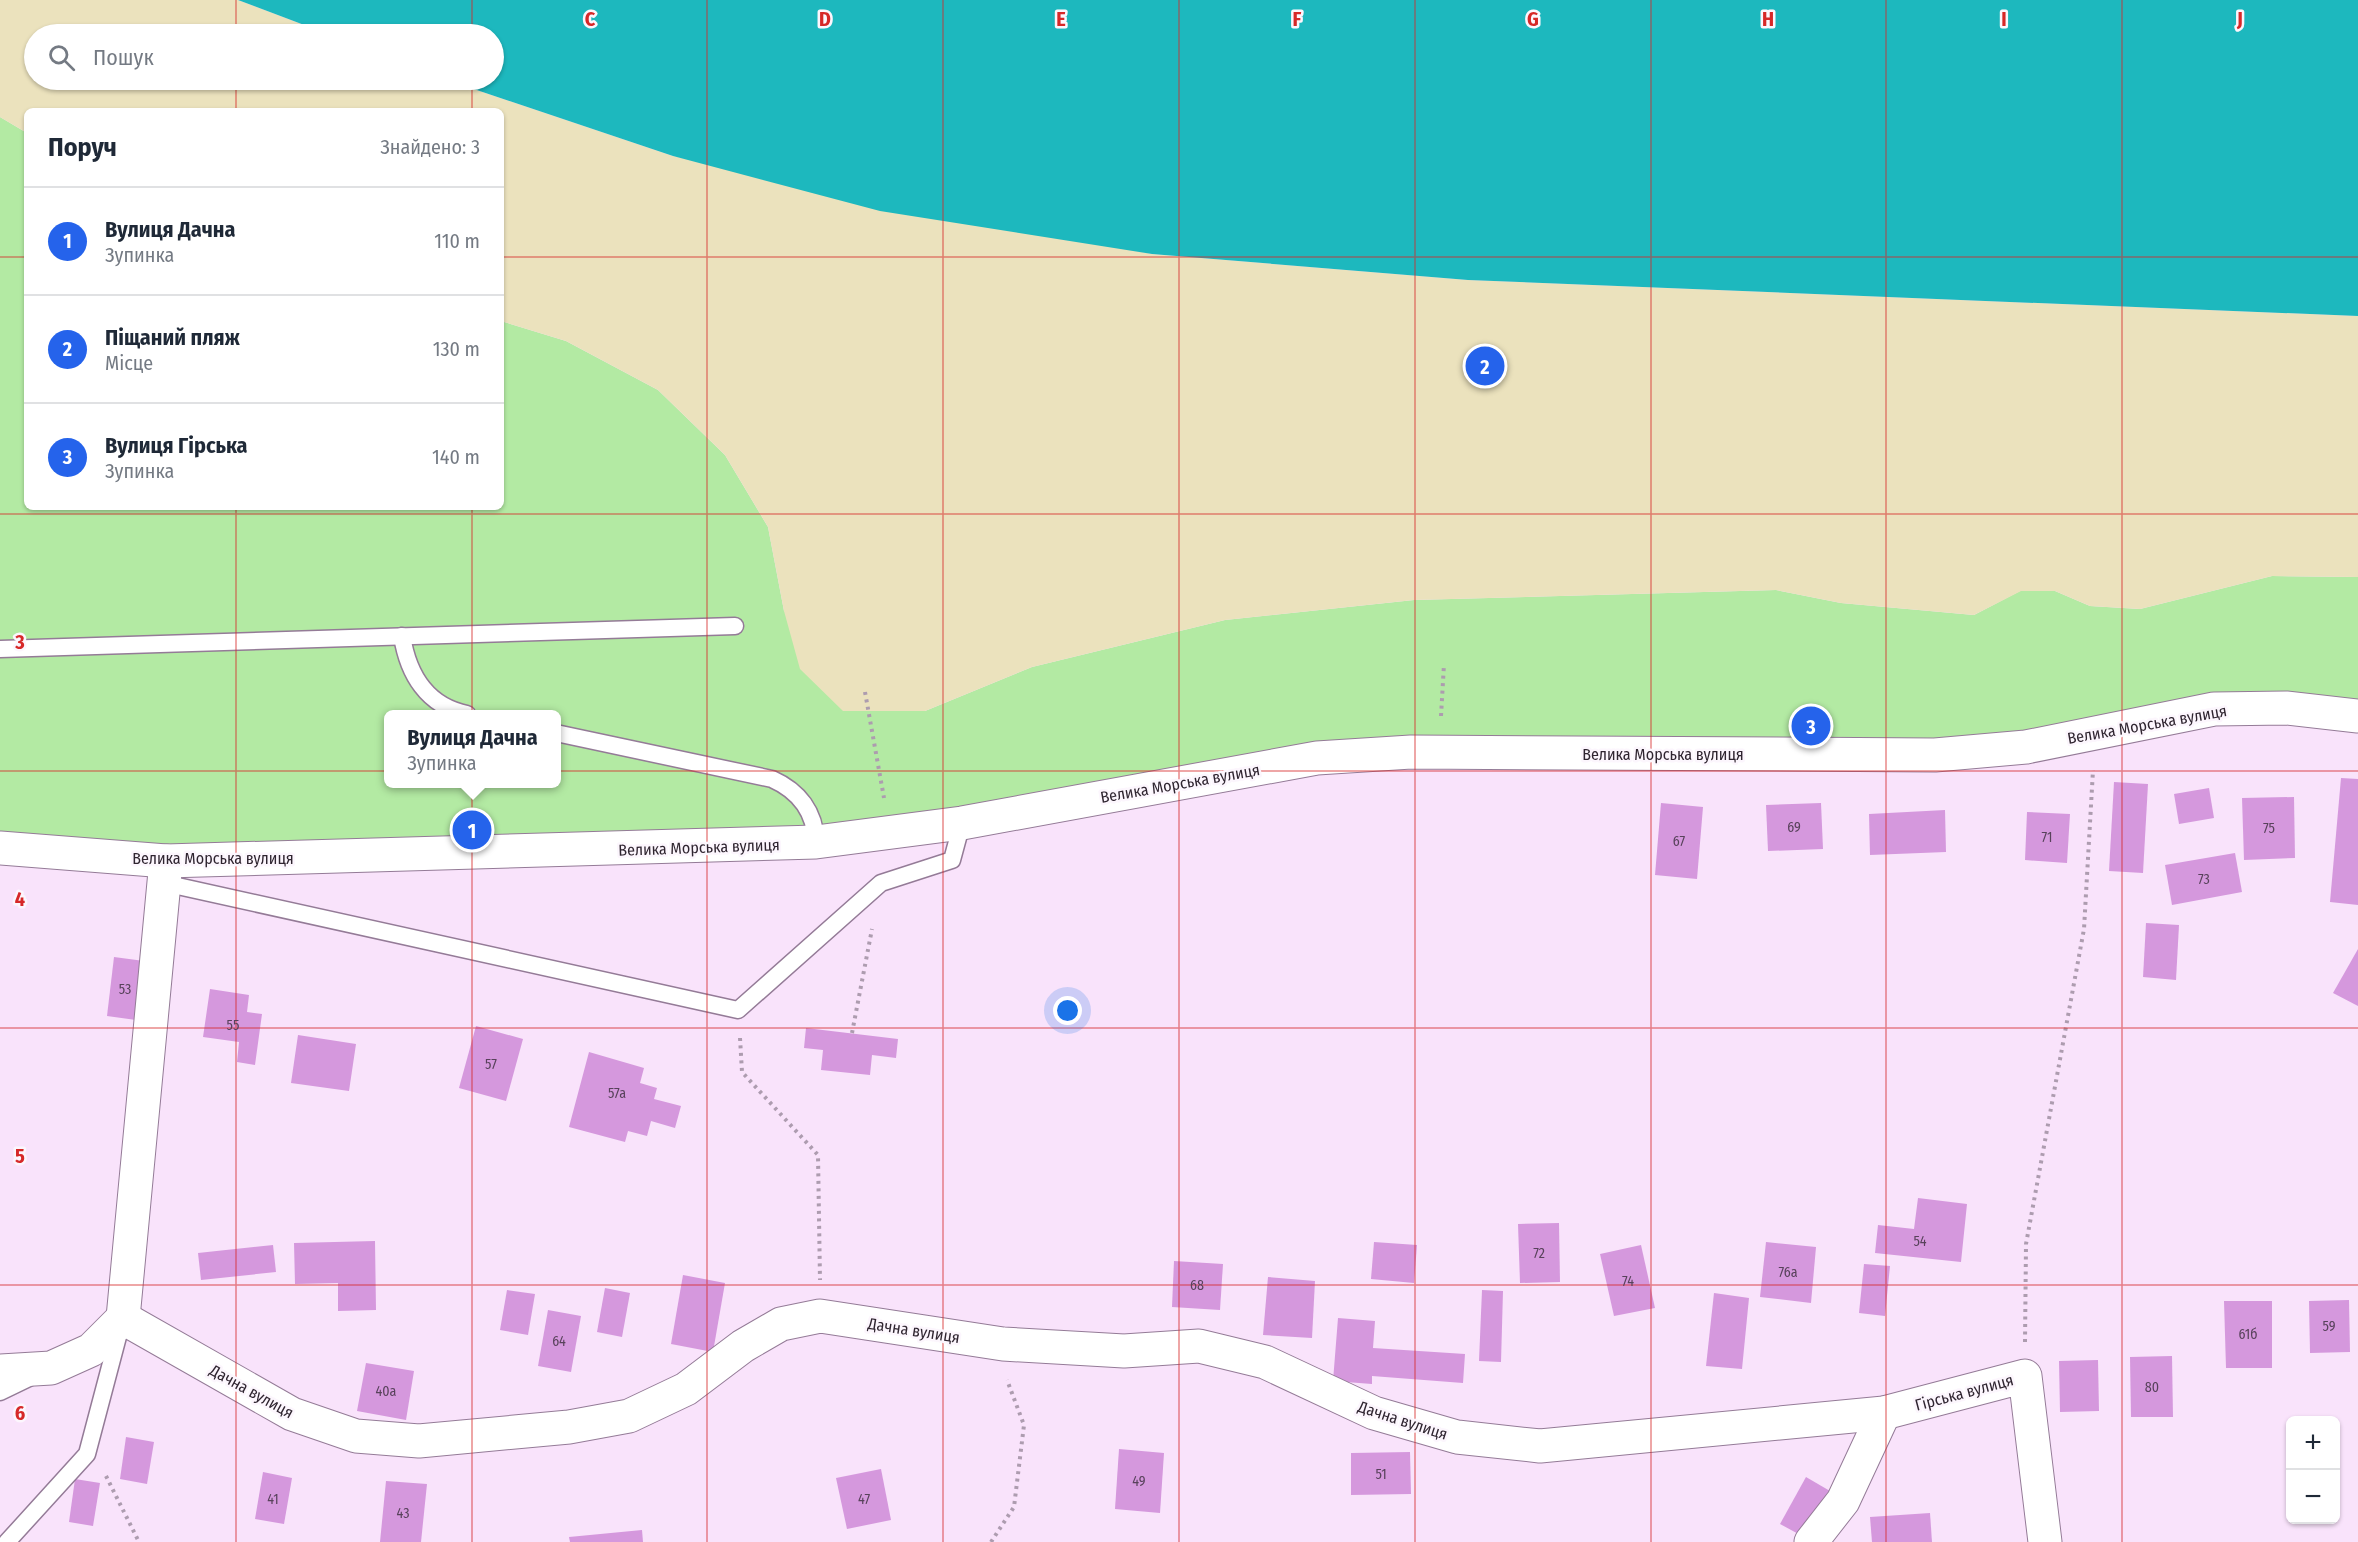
<!DOCTYPE html>
<html lang="uk">
<head>
<meta charset="utf-8">
<style>
	:root { --surface:#fff; --page:#f6f6f7; --text:#1f2937; --muted:#747a83; --line:#e0e1e3; --accent:#2563eb }
	body { margin:0; font-family:"Fira Sans Condensed",sans-serif; background:var(--page); color:var(--text) }
	.controls { position:absolute; right:18px; bottom:18px; display:grid; overflow:hidden; border-radius:9px; box-shadow:0 2px 4px #0004 }
	.controls button { width:54px; height:54px; display:grid; place-items:center; padding:0; border:0; border-bottom:2px solid var(--line); background:var(--surface); color:var(--text); font:30px sans-serif }
	.you { position:absolute; left:1068px; top:1011px; width:21px; height:21px; margin:-15px; border:4px solid #fff; border-radius:50%; background:#1a73e8; box-shadow:0 0 0 9px #1a73e833 }
	.badge { display:grid; place-items:center; width:39px; height:39px; border-radius:50%; background:var(--accent); color:#fff; font-size:20px; font-weight:700 }
	.pin { position:absolute; translate:-50% -50%; border:3px solid #fff; box-shadow:0 2px 6px #0006 }
	.popup { position:absolute; left:384px; top:710px; width:177px; height:78px; box-sizing:border-box; display:grid; place-content:center; border-radius:9px; background:var(--surface); filter:drop-shadow(0 2px 4px #0005); font-size:20px; white-space:nowrap; color:var(--muted) }
	.popup b { font-size:22px; color:var(--text) }
	.popup::after { content:''; position:absolute; left:50%; top:100%; margin-left:-12px; border:12px solid transparent; border-top-color:var(--surface) }
	.list { margin:0; padding:0; list-style:none }
	h2 { display:flex; justify-content:space-between; align-items:center; height:78px; margin:0; padding:0 24px; font-size:26px }
	h2 small { font-size:20px; font-weight:400; color:var(--muted) }
	.list li { display:grid; grid-template-columns:39px 1fr auto; gap:18px; align-items:center; box-sizing:border-box; height:108px; padding:0 24px; border-top:2px solid var(--line) }
	.list b { display:block; font-size:22px; white-space:nowrap }
	.list p { margin:0; font-size:20px; white-space:nowrap; color:var(--muted) }
	.list em { font-size:20px; font-style:normal; color:var(--muted) }
	.icon { flex:none; width:33px; height:33px; fill:none; stroke:currentColor; stroke-width:2; stroke-linecap:round; stroke-linejoin:round }
	.map { position:relative; flex:none; width:2358px; height:1542px; overflow:hidden }
	.search { position:absolute; background:var(--surface); box-shadow:0 2px 4px #0004; left:24px; top:24px; width:480px; height:66px; display:flex; align-items:center; gap:15px; box-sizing:border-box; padding:0 21px; border-radius:33px; color:var(--muted); font-size:22px }
	.panel { position:absolute; background:var(--surface); box-shadow:0 2px 4px #0004; left:24px; top:108px; width:480px; height:402px; border-radius:9px }
	.map>svg:first-child { display:block }
	.green { fill:#b3eaa3; fill-rule:evenodd }
	.sand { fill:#ebe2bd }
	.water { fill:#1db8be }
	.building { fill:#d598dd }
	.lines { fill:none; stroke-linecap:round; stroke-linejoin:round }
	.lane-casing { stroke:#947b97; stroke-width:19 }
	.street-casing { stroke:#947b97; stroke-width:35 }
	.secondary-casing { stroke:#947b97; stroke-width:35 }
	.path { stroke:#ad9caf; stroke-width:4; stroke-dasharray:3 4.5; stroke-linecap:butt }
	.lane { stroke:#fff; stroke-width:16 }
	.street { stroke:#fff; stroke-width:33 }
	.secondary { stroke:#fff; stroke-width:33 }
	.grid { fill:none; stroke:#d62828; stroke-width:1.5; stroke-opacity:0.55 }
	.labels { text-anchor:middle; stroke-width:5; stroke-linejoin:round; paint-order:stroke }
	.number-label { font-size:14px; fill:#58425b }
	.street-label { font-size:16px; fill:#2f2530; stroke:#fcf6fd }
	.grid-label { font-size:20px; text-anchor:middle; font-weight:bold; fill:#d62828; stroke:#fcf6fd; stroke-width:5; stroke-linejoin:round; paint-order:stroke }
</style>
</head>
<body>
<div class="map">
<svg width="2358" height="1542" viewBox="0 0 2358 1542">
	<rect width="100%" height="100%" fill="#f9e3fb"/>
	<path class="green" d="M 0,117 L 27,133 L 27,507 L 501,507 L 501,321 L 566,341 L 658,390 L 725,455 L 768,527 L 784,611 L 925,711 L 1032,667 L 1225,620 L 1414,600 L 1776,590 L 1841,603 L 1974,615 L 2020,591 L 2055,591 L 2090,606 L 2140,609 L 2272,576 L 2358,577 L 2358,716 L 2286,708 L 2026,747 L 1411,752 L 890,835 L 0,848 ZM 388,714 L 556,714 L 556,784 L 388,784 Z"/>
	<polygon class="sand" points="0,0 238,0 328,34 34,34 34,80 447,80 673,156 1152,254 1468,280 2358,316 2358,577 2272,576 2140,609 2090,606 2055,591 2021,591 1974,615 1841,603 1776,590 1414,600 1225,620 1032,667 925,711 843,711 800,669 784,611 768,527 725,455 658,390 566,341 501,321 501,111 27,111 27,133 0,117"/>
	<polygon class="water" points="238,0 2358,0 2358,316 1468,280 1152,254 880,211 673,156 447,80 494,80 494,34 328,34"/>
	<g class="building">
		<polygon points="2341,778 2358,779 2358,905 2330,902"/>
		<polygon points="2114,782 2148,784 2143,873 2109,871"/>
		<polygon points="2209,788 2214,818 2179,824 2174,794"/>
		<polygon points="2294,797 2295,858 2244,860 2242,798"/>
		<polygon points="1661,803 1703,807 1697,879 1655,875"/>
		<polygon points="1821,803 1823,849 1768,851 1766,805"/>
		<polygon points="1945,810 1946,852 1870,855 1869,814"/>
		<polygon points="2027,812 2070,814 2067,863 2025,860"/>
		<polygon points="2235,853 2242,892 2172,905 2165,865"/>
		<polygon points="2146,923 2179,925 2176,980 2143,977"/>
		<polygon points="2358,949 2358,1006 2333,993"/>
		<polygon points="114,957 144,961 136,1020 107,1016"/>
		<polygon points="210,989 249,995 247,1012 262,1014 255,1065 237,1062 239,1042 203,1037"/>
		<polygon points="476,1026 523,1039 506,1101 459,1088"/>
		<polygon points="806,1028 898,1039 896,1058 872,1055 870,1075 821,1070 823,1050 804,1048"/>
		<polygon points="298,1035 356,1044 349,1091 291,1083"/>
		<polygon points="589,1052 644,1068 640,1083 657,1088 654,1099 681,1106 675,1128 651,1121 647,1136 628,1131 625,1142 569,1127"/>
		<polygon points="1918,1198 1967,1204 1961,1262 1875,1253 1878,1225 1914,1229"/>
		<polygon points="1559,1223 1560,1282 1520,1283 1518,1224"/>
		<polygon points="375,1241 376,1310 338,1311 338,1283 295,1284 294,1243"/>
		<polygon points="1374,1242 1417,1245 1414,1283 1371,1279"/>
		<polygon points="1766,1242 1816,1247 1811,1303 1760,1297"/>
		<polygon points="273,1245 276,1272 201,1280 198,1253"/>
		<polygon points="1641,1245 1655,1308 1614,1316 1600,1254"/>
		<polygon points="1174,1261 1223,1264 1220,1310 1172,1307"/>
		<polygon points="1864,1264 1890,1266 1885,1316 1859,1313"/>
		<polygon points="683,1275 725,1283 713,1352 671,1344"/>
		<polygon points="1268,1277 1315,1281 1312,1338 1263,1335"/>
		<polygon points="605,1288 630,1293 622,1337 597,1332"/>
		<polygon points="507,1290 535,1294 528,1335 500,1330"/>
		<polygon points="1482,1290 1503,1291 1501,1362 1479,1361"/>
		<polygon points="1714,1293 1749,1298 1742,1369 1706,1366"/>
		<polygon points="2349,1300 2350,1352 2310,1353 2309,1301"/>
		<polygon points="2224,1301 2272,1301 2272,1368 2226,1368"/>
		<polygon points="548,1310 581,1316 571,1372 538,1366"/>
		<polygon points="1338,1318 1375,1321 1373,1348 1465,1354 1463,1383 1372,1376 1372,1384 1333,1381"/>
		<polygon points="2172,1356 2173,1417 2131,1417 2130,1357"/>
		<polygon points="2098,1360 2099,1411 2060,1412 2059,1361"/>
		<polygon points="366,1363 414,1371 406,1420 357,1411"/>
		<polygon points="126,1437 154,1442 147,1484 120,1479"/>
		<polygon points="1119,1449 1164,1453 1160,1513 1115,1509"/>
		<polygon points="1410,1452 1411,1494 1351,1495 1351,1453"/>
		<polygon points="881,1469 891,1520 847,1529 836,1478"/>
		<polygon points="263,1472 292,1478 284,1524 255,1519"/>
		<polygon points="1806,1477 1830,1491 1804,1537 1780,1524"/>
		<polygon points="75,1479 100,1483 93,1526 69,1522"/>
		<polygon points="386,1481 427,1484 421,1542 380,1542"/>
		<polygon points="1930,1513 1932,1542 1872,1542 1870,1517"/>
		<polygon points="642,1530 643,1542 570,1542 569,1537"/>
	</g>
	<g class="lines">
		<defs>
			<g id="lane">
				<path d="M 402,636 C 408,674 427,706 467,714"/>
				<polyline points="0,649 735,626"/>
				<path d="M 556,733 L 772,779 C 799,791 815,812 816,842"/>
				<polyline points="164,883 738,1010 881,883 952,860 962,823"/>
				<polyline points="0,1392 29,1378"/>
				<polyline points="7,1542 87,1454 120,1329"/>
			</g>
			<g id="street">
				<polyline points="123,1318 292,1414 356,1436 419,1441 569,1427 629,1416 686,1389 743,1346 781,1324 820,1316 1003,1344 1124,1351 1199,1346 1265,1362 1374,1413 1457,1437 1540,1446 1884,1413 2025,1376 2045,1542"/>
				<polyline points="123,1318 166,861"/>
				<polyline points="0,1371 51,1368 91,1350 123,1318"/>
				<polyline points="1811,1542 1843,1501 1884,1413"/>
			</g>
			<polyline id="secondary" points="0,848 166,861 816,842 962,823 1317,758 1411,752 1935,755 2026,747 2214,709 2286,708 2358,716"/>
		</defs>
		<use href="#lane" class="lane-casing"/>
		<use href="#street" class="street-casing"/>
		<use href="#secondary" class="secondary-casing"/>
		<g class="path">
			<polyline points="865,692 884,798"/>
			<polyline points="1441,716 1444,664"/>
			<polyline points="852,1033 872,929"/>
			<polyline points="740,1038 742,1072 818,1155 820,1280"/>
			<polyline points="2025,1342 2026,1244 2084,929 2093,770"/>
			<polyline points="106,1476 139,1542"/>
			<polyline points="991,1542 1014,1507 1024,1425 1007,1380"/>
		</g>
		<use href="#lane" class="lane"/>
		<use href="#street" class="street"/>
		<use href="#secondary" class="secondary"/>
	</g>
	<path class="grid" d="M 236,0 L 236,34M 472,0 L 472,34M 707,0 L 707,1542M 943,0 L 943,1542M 1179,0 L 1179,1542M 1415,0 L 1415,1542M 1651,0 L 1651,1542M 1886,0 L 1886,1542M 2122,0 L 2122,1542M 236,80 L 236,111M 472,80 L 472,111M 0,257 L 27,257M 501,257 L 2358,257M 236,507 L 236,1542M 472,507 L 472,1542M 0,514 L 2358,514M 0,771 L 2358,771M 0,1028 L 2358,1028M 0,1285 L 2358,1285"/>
	<g class="labels">
		<g class="number-label">
			<text x="1794" y="832">69</text>
			<text x="2269" y="833">75</text>
			<text x="2047" y="842">71</text>
			<text x="1679" y="846">67</text>
			<text x="2204" y="884">73</text>
			<text x="125" y="994">53</text>
			<text x="233" y="1030">55</text>
			<text x="491" y="1069">57</text>
			<text x="617" y="1098">57а</text>
			<text x="1920" y="1246">54</text>
			<text x="1539" y="1258">72</text>
			<text x="1788" y="1277">76а</text>
			<text x="1628" y="1286">74</text>
			<text x="1197" y="1290">68</text>
			<text x="2329" y="1331">59</text>
			<text x="2248" y="1339">61б</text>
			<text x="559" y="1346">64</text>
			<text x="2152" y="1392">80</text>
			<text x="386" y="1396">40а</text>
			<text x="1381" y="1479">51</text>
			<text x="1139" y="1486">49</text>
			<text x="273" y="1504">41</text>
			<text x="864" y="1504">47</text>
			<text x="403" y="1518">43</text>
		</g>
		<g class="street-label">
			<text transform="translate(2147 724) rotate(-10)" y="6">Велика Морська вулиця</text>
			<text x="1663" y="760">Велика Морська вулиця</text>
			<text transform="translate(1180 783) rotate(-10)" y="6">Велика Морська вулиця</text>
			<text transform="translate(699 847) rotate(-2)" y="6">Велика Морська вулиця</text>
			<text x="213" y="864">Велика Морська вулиця</text>
			<text transform="translate(914 1330) rotate(9)" y="6">Дачна вулиця</text>
			<text transform="translate(252 1391) rotate(29)" y="6">Дачна вулиця</text>
			<text transform="translate(1964 1392) rotate(-15)" y="6">Гірська вулиця</text>
			<text transform="translate(1403 1420) rotate(18)" y="6">Дачна вулиця</text>
		</g>
	</g>
	<g class="grid-label">
		<text x="590" y="26">C</text>
		<text x="825" y="26">D</text>
		<text x="1061" y="26">E</text>
		<text x="1297" y="26">F</text>
		<text x="1533" y="26">G</text>
		<text x="1768" y="26">H</text>
		<text x="2004" y="26">I</text>
		<text x="2240" y="26">J</text>
		<text x="20" y="649">3</text>
		<text x="20" y="906">4</text>
		<text x="20" y="1163">5</text>
		<text x="20" y="1420">6</text>
	</g>
</svg>
<div class="controls">
<button>+</button>
<button>−</button>
</div>
<div class="you"></div>
<div class="pin badge" style="left:472px;top:830px">1</div>
<div class="popup"><b>Вулиця Дачна</b>Зупинка</div>
<div class="pin badge" style="left:1485px;top:366px">2</div>
<div class="pin badge" style="left:1811px;top:726px">3</div>
<div class="search"><svg class="icon" aria-label="search" viewBox="0 0 24 24"><circle cx="10" cy="10" r="6"/><path d="M15 15l6 6"/></svg>Пошук</div>
<section class="panel">
<h2>Поруч<small>Знайдено: 3</small></h2>
<ul class="list">
<li><span class="badge">1</span><div><b>Вулиця Дачна</b><p>Зупинка</p></div><em>110 m</em></li>
<li><span class="badge">2</span><div><b>Піщаний пляж</b><p>Місце</p></div><em>130 m</em></li>
<li><span class="badge">3</span><div><b>Вулиця Гірська</b><p>Зупинка</p></div><em>140 m</em></li>
</ul>
</section>
</div>
</body>
</html>
